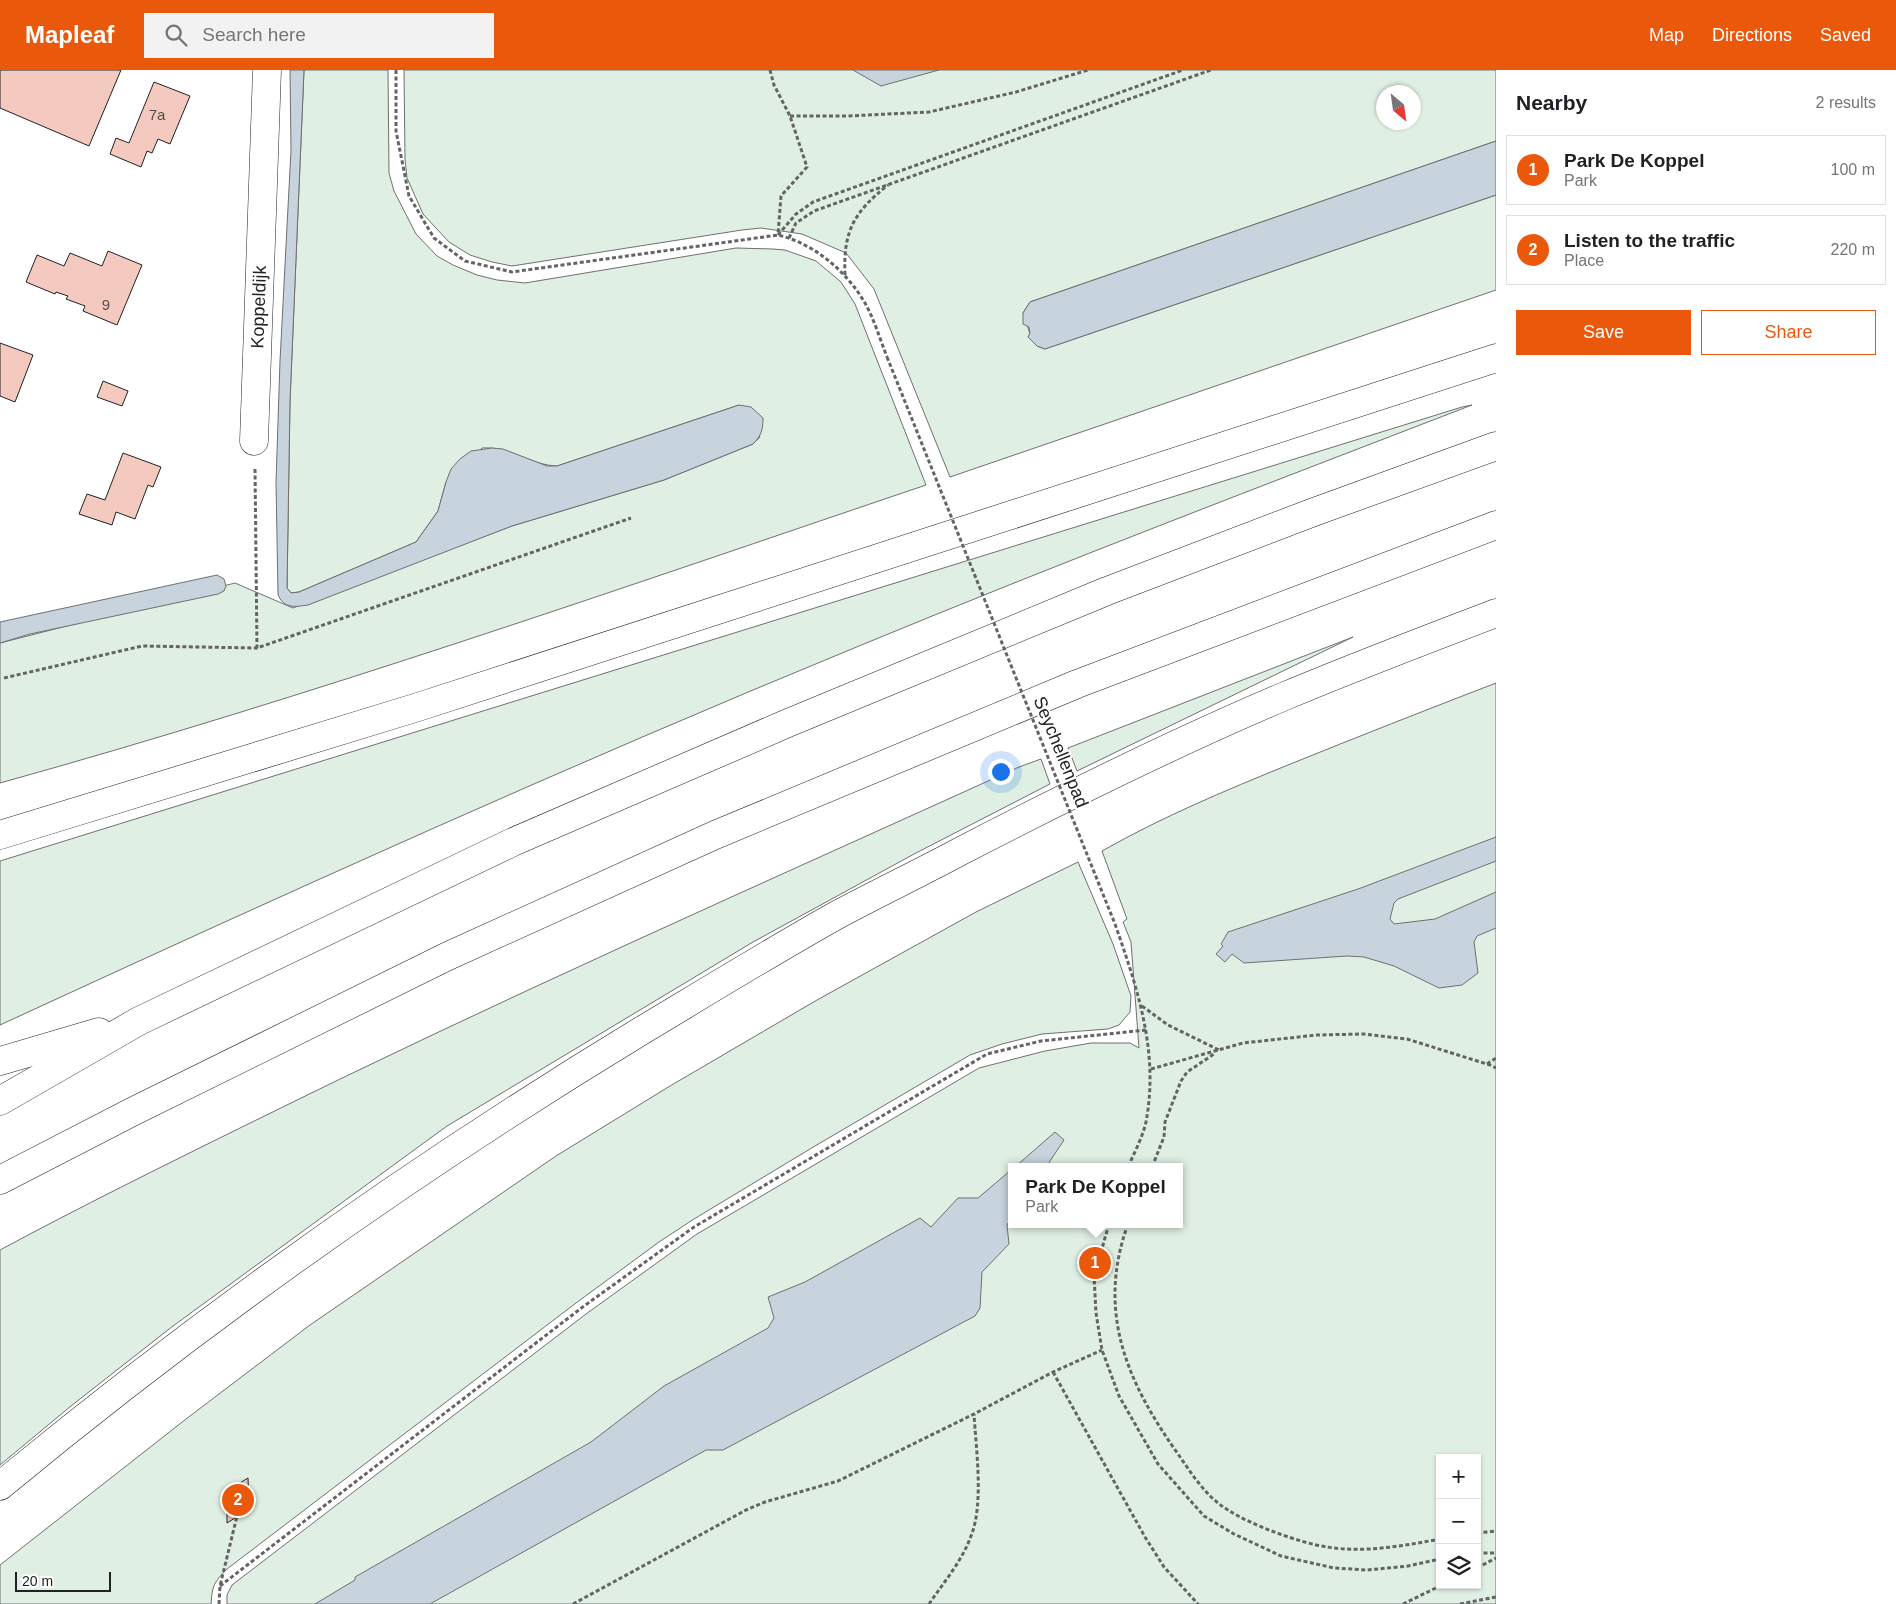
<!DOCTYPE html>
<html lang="en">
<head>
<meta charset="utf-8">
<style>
	:root { --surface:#fff; --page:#f2f2f2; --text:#202124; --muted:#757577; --line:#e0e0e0; --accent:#ea580c }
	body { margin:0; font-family:Arial,sans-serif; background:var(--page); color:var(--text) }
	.controls { position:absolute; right:15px; bottom:15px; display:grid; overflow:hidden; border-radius:0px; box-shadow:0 1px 4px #0004 }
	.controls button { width:45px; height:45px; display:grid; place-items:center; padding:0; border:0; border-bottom:1px solid var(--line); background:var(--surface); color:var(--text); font:25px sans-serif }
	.compass { position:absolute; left:1376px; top:15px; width:45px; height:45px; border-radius:50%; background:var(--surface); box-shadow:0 1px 4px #0004; rotate:151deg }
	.scale { position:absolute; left:15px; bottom:12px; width:96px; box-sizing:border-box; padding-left:5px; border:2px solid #222; border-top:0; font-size:14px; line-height:18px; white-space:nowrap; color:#222; -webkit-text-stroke:4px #fff; paint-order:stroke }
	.you { position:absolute; left:1000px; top:701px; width:18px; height:18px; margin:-12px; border:4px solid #fff; border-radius:50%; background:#1a73e8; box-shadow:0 0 0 8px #1a73e833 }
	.badge { display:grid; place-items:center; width:32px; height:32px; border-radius:50%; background:var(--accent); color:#fff; font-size:16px; font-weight:700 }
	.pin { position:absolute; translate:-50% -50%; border:2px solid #fff; box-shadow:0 1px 5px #0006 }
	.popup { position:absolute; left:1008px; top:1093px; width:175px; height:65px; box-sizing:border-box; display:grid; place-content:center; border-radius:0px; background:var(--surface); filter:drop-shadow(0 1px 4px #0005); font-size:16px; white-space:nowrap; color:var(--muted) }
	.popup b { font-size:19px; color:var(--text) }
	.popup::after { content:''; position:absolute; left:50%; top:100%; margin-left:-10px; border:10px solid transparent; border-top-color:var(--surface) }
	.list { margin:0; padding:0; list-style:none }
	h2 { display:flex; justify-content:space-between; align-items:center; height:65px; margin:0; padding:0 20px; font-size:21px }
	h2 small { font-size:16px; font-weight:400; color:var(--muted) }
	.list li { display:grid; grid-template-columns:32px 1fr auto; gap:15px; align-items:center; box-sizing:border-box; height:70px; margin:0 10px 10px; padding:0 10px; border:1px solid var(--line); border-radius:0px }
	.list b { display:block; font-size:19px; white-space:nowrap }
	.list p { margin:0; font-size:16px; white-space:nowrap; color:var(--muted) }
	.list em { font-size:16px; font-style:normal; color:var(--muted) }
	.actions { display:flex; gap:10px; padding:15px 20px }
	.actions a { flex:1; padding:11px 0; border:1px solid var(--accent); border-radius:0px; text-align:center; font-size:18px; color:var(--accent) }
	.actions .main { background:var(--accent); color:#fff }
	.icon { flex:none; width:28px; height:28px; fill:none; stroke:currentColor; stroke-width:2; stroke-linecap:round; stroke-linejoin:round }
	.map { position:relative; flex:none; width:1496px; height:1534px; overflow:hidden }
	header { display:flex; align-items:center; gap:30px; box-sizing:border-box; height:70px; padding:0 25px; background:var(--accent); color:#fff }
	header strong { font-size:24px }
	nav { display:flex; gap:28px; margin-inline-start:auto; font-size:18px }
	.search { width:350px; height:45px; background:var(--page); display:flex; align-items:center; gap:12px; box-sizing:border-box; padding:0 18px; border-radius:0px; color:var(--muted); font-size:19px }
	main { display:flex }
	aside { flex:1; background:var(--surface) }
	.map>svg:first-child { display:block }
	.green { fill:#e0efe3; stroke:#6f6f6f; fill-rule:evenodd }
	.water { fill:#c7d3dd; stroke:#6f6f6f }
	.building { fill:#f3c9c0; stroke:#222 }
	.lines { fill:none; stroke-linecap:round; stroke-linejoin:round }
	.street-casing { stroke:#222; stroke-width:29 }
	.highway-casing { stroke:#222; stroke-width:29 }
	.path { stroke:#646464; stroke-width:3; stroke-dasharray:4 2.5; stroke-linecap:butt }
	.street { stroke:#fff; stroke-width:28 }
	.highway { stroke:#fff; stroke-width:28 }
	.path-bridge { stroke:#646464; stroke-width:3; stroke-dasharray:4 2.5; stroke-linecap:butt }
	.labels { text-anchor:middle; stroke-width:4; stroke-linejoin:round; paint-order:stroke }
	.number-label { font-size:15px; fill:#564c4a }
	.street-label { font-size:18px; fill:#222; stroke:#fff }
</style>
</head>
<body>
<header>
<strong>Mapleaf</strong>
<div class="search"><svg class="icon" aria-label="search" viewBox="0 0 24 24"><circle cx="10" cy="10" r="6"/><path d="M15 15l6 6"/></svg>Search here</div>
<nav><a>Map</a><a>Directions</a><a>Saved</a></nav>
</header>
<main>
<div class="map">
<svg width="1496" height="1534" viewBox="0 0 1496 1534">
	<rect width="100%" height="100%" fill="#fff"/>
	<g class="green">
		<path d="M 304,0 L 388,0 L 389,103 L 394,121 L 416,164 L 437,186 L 453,195 L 477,205 L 497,210 L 525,213 L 736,178 L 773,179 L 785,180 L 816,191 L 841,212 L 855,234 L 926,415 C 619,519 313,626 0,713 L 0,573 L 235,513 L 293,538 L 512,456 L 664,410 L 753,374 L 760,367 L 739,335 L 557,396 C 530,395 509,376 482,378 L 446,412 L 438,441 L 416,472 L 299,522 L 291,523 L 287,518 L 290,331 Z"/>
		<path d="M 404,0 L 1496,0 L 1496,71 L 1030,232 L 1023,243 L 1030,264 L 1028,267 L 1037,276 L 1045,279 L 1496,125 L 1496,220 L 950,407 L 874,219 L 846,183 L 802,164 L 761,158 L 742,160 L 512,196 L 492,192 L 470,185 L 449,172 L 423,144 L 407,108 L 405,89 ZM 1384,22 L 1414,22 L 1414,52 L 1384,52 Z"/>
		<path d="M 1472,335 C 1267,414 1062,492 859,576 C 569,695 284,824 0,955 L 0,791 L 1462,337 Z"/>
		<polygon points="1353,567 1077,701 1068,678"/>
		<path d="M 1496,613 L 1496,1534 L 227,1534 L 227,1525 L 232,1515 L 586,1244 L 697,1164 L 979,998 L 1045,981 L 1091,973 L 1130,973 L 1139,978 L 1131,872 L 1123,852 L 1127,849 L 1102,781 C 1162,747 1224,721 1288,695 C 1357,667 1426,640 1496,613 ZM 1011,1097 L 1179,1097 L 1179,1154 L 1011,1154 ZM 1440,1388 L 1477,1388 L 1477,1515 L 1440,1515 Z"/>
		<path d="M 1041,689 L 1050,714 L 914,784 L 753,872 L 447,1056 L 173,1256 L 71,1336 L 0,1395 L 0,1180 C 80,1137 161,1097 242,1057 C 498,930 759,815 1019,697 Z"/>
		<path d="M 1078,792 L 1113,874 L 1131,926 L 1130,942 L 1119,955 L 1108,959 L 1042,964 L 1002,974 L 970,985 L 815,1076 L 694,1149 L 659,1172 L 576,1233 L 227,1499 C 214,1512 212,1516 211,1534 L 0,1534 L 0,1495 L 186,1349 L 310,1255 L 556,1086 L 670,1016 L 817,930 L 976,842 Z"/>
	</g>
	<g class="water">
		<path d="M 290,0 L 304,0 L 290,331 L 287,518 L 291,523 L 299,522 L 416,472 L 438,441 L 446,412 L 451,399 L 460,389 L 471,381 L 492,378 L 503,379 L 547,396 L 557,396 L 739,335 L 751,337 L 763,348 C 763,360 761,366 753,374 L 664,410 L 512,456 L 308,535 C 295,537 283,539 278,524 L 276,412 L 280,291 L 291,80 Z"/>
		<polygon points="853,0 939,0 881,16"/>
		<polygon points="1496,71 1496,125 1045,279 1037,276 1028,267 1030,263 1029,257 1023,254 1023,243 1030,232"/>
		<polygon points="217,505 224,509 226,516 224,521 218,524 30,564 0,573 0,552"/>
		<polygon points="1496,767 1496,791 1398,829 1394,833 1390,849 1394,854 1435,849 1496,822 1496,858 1477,866 1474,872 1478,903 1462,915 1439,918 1394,896 1364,887 1347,886 1244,893 1232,884 1225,892 1216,884 1223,876 1221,874 1228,862 1358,819"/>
		<polygon points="1055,1062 1064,1070 1046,1097 1015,1097"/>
		<polygon points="1011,1100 1011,1148 1007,1155 1009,1174 982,1202 980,1238 975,1246 723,1380 706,1380 430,1534 315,1534 355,1510 355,1507 591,1372 664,1316 768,1258 774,1248 768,1227 805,1212 920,1148 931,1157 958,1128 978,1128"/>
	</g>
	<g class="building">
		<polygon points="0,0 121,0 89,76 0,38"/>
		<polygon points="154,12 190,26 170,74 158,69 152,83 147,81 141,97 110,84 116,68 129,73"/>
		<polygon points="108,181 142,195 117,255 83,241 85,236 66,229 68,226 56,222 55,224 26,212 37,185 64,196 70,183 102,196"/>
		<polygon points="0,273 33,285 15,332 0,326"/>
		<polygon points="103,311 128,321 122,336 97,327"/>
		<polygon points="123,383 161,397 153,417 148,415 135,449 116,442 112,455 79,444 87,424 105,430"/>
		<polygon points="248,1408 249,1439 227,1453 227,1421"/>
	</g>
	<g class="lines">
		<defs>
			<g id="street">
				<path id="s1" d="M 254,371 L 267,0"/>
			</g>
			<g id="highway">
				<polyline points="0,765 418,637 1496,288"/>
				<polyline points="0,991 99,962"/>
				<polyline points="0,1031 139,951 513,772 788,653 1107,521 1314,442 1496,376"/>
				<polyline points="0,1110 134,1041 448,886 715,765 1077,614 1496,455"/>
				<path d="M 0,1416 C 202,1249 417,1097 641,961 C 706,922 771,882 837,845 C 878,823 920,803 961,781 C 1067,726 1174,673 1285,626 C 1354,597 1425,570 1496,543"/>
			</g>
		</defs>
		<use href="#street" class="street-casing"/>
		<use href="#highway" class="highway-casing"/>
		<g class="path">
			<path d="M 396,0 L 396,61 L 409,126 L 434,168 L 465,191 L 512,202 L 778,165 C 815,174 846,201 865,233 C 874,249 880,269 887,287"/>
			<polyline points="770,0 774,15 790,46 807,97 781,126 778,165"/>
			<polyline points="790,46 848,46 929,42 1016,22 1088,0"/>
			<polyline points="778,165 796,144 813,132 1183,0"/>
			<polyline points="789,168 796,153 814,141 1211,0"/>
			<path d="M 845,205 C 843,161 854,142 888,115"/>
			<polyline points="255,399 257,578 631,448"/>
			<polyline points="4,608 142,576 257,578"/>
			<path d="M 1115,854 C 1137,917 1158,979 1147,1046 C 1145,1063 1135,1081 1128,1097"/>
			<polyline points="1142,936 1168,955 1219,980"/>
			<polyline points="1487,994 1496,988"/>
			<polyline points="1151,999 1243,973 1317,965 1364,964 1407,969 1490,995 1496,998"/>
			<polyline points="1152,1097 1164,1067 1165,1052 1181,1011 1187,1002 1214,984"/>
			<polyline points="1109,1154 1094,1206 1096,1243 1102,1280 1119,1326 1158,1394 1204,1446 1234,1464 1281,1486 1334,1498 1367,1500 1408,1496 1440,1489"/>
			<path d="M 1128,1154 C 1096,1242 1127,1312 1178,1384 C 1192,1404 1206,1427 1228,1440 C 1251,1455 1300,1473 1327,1477 C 1365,1483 1402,1476 1440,1469"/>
			<polyline points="1053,1302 1145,1467 1164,1497 1198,1534"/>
			<polyline points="1477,1463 1496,1461"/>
			<polyline points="1477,1483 1496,1483"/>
			<polyline points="1477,1498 1496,1488"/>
			<polyline points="220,1516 584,1236 694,1157 987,984 1041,971 1146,960"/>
			<polyline points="219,1534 220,1516 237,1446"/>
			<polyline points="573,1534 746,1440 765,1432 838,1411 974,1344 1053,1302 1102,1280"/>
			<path d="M 929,1534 C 944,1512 962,1491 971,1466 C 984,1434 976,1379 974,1344"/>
			<polyline points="1403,1534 1442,1515"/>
			<polyline points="1460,1534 1496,1527"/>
		</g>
		<use href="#street" class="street"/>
		<use href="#highway" class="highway"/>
		<polyline class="path-bridge" points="887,287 1115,854"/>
	</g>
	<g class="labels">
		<g class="number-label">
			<text x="157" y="50">7a</text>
			<text x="106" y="240">9</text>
		</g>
		<g class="street-label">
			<text dy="6" stroke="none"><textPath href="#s1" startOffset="134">Koppeldijk</textPath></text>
			<text transform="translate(1061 682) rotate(68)" y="6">Seychellenpad</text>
		</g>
	</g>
</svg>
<div class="controls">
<button>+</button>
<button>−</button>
<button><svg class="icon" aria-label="layers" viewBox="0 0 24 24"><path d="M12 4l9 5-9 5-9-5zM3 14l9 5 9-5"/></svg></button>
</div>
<svg class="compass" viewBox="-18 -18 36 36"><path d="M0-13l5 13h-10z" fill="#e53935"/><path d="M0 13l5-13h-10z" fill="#757577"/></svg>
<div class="scale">20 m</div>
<div class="you"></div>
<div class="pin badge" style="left:1095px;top:1193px">1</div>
<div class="popup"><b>Park De Koppel</b>Park</div>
<div class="pin badge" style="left:238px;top:1430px">2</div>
</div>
<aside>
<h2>Nearby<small>2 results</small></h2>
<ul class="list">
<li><span class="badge">1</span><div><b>Park De Koppel</b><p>Park</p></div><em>100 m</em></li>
<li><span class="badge">2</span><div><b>Listen to the traffic</b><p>Place</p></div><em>220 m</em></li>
</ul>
<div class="actions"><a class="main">Save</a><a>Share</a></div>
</aside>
</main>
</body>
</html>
